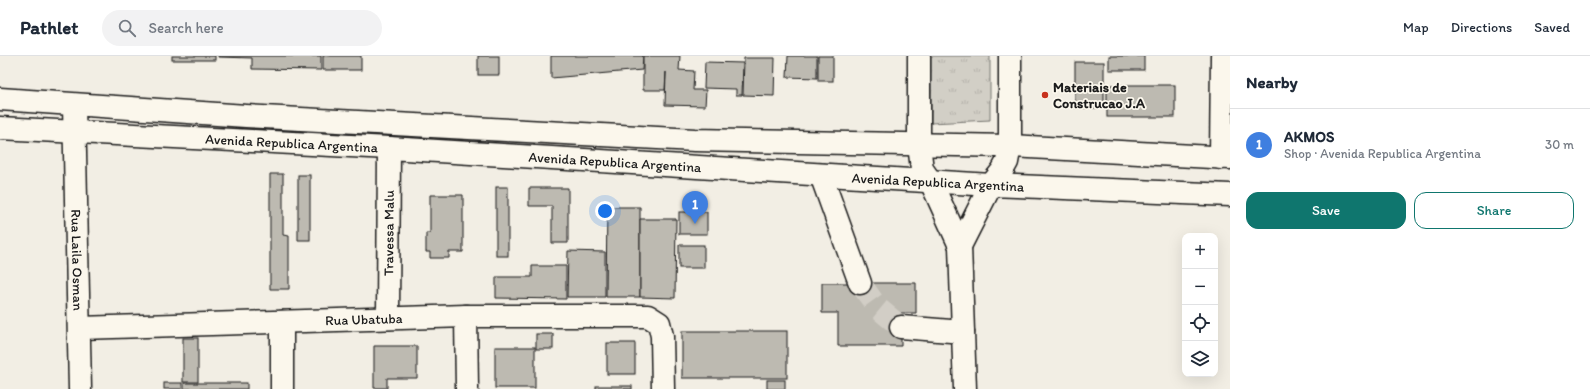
<!DOCTYPE html>
<html lang="en">
<head>
<meta charset="utf-8">
<style>
	:root { --surface:#fff; --page:#f2f2f3; --text:#1f2937; --muted:#747a83; --line:#e0e1e3; --accent:#0f766e }
	body { margin:0; font-family:Itim,sans-serif; background:var(--page); color:var(--text) }
	.controls { position:absolute; right:12px; bottom:12px; display:grid; overflow:hidden; border-radius:8px; box-shadow:0 4px 16px #0002 }
	.controls button { width:36px; height:36px; display:grid; place-items:center; padding:0; border:0; border-bottom:1px solid var(--line); background:var(--surface); color:var(--text); font:20px sans-serif }
	.you { position:absolute; left:605px; top:155px; width:14px; height:14px; margin:-10px; border:3px solid #fff; border-radius:50%; background:#1a73e8; box-shadow:0 0 0 6px #1a73e833 }
	.badge { display:grid; place-items:center; width:26px; height:26px; border-radius:50%; background:var(--accent); color:#fff; font-size:13px; font-weight:700 }
	.pin { position:absolute; translate:-50% -33px; filter:drop-shadow(0 1px 2px #0008) }
	.pin::after { content:''; position:absolute; top:21px; width:14px; height:12px; background:inherit; clip-path:polygon(0 0,100% 0,50% 100%) }
	.list { margin:0; padding:0; list-style:none }
	h2 { display:flex; justify-content:space-between; align-items:center; height:52px; margin:0; padding:0 16px; font-size:17px }
	h2 small { font-size:13px; font-weight:400; color:var(--muted) }
	.list li { display:grid; grid-template-columns:26px 1fr auto; gap:12px; align-items:center; box-sizing:border-box; height:72px; padding:0 16px; border-top:1px solid var(--line) }
	.list b { display:block; font-size:15px; white-space:nowrap }
	.list p { margin:0; font-size:13px; white-space:nowrap; color:var(--muted) }
	.list em { font-size:13px; font-style:normal; color:var(--muted) }
	.actions { display:flex; gap:8px; padding:12px 16px }
	.actions a { flex:1; padding:9px 0; border:1px solid var(--accent); border-radius:12px; text-align:center; font-size:14px; color:var(--accent) }
	.actions .main { background:var(--accent); color:#fff }
	.icon { flex:none; width:22px; height:22px; fill:none; stroke:currentColor; stroke-width:2; stroke-linecap:round; stroke-linejoin:round }
	.map { position:relative; flex:none; width:1230px; height:333px; overflow:hidden }
	header { display:flex; align-items:center; gap:24px; box-sizing:border-box; height:56px; padding:0 20px; background:var(--surface); border-bottom:1px solid var(--line) }
	header strong { font-size:19px }
	nav { display:flex; gap:22px; margin-inline-start:auto; font-size:14px }
	.search { width:280px; height:36px; background:var(--page); display:flex; align-items:center; gap:10px; box-sizing:border-box; padding:0 14px; border-radius:22px; color:var(--muted); font-size:15px }
	main { display:flex }
	aside { flex:1; background:var(--surface) }
	.map>svg:first-child { display:block }
	.park { fill:url(#park-tufts); stroke:#777671 }
	.building { fill:#bdbab1; stroke:#1c1c1c }
	.lines { fill:none; stroke-linecap:round; stroke-linejoin:round }
	.minor-tunnel { stroke:#d2cec6; stroke-width:22; stroke-dasharray:22 11; stroke-linecap:butt }
	.minor-casing { stroke:#1c1c1c; stroke-width:25 }
	.major-casing { stroke:#1c1c1c; stroke-width:25 }
	.minor { stroke:#fbf7ec; stroke-width:22 }
	.major { stroke:#fbf7ec; stroke-width:22 }
	.poi-dot { fill:#c8321e; stroke:#fbf7ec; stroke-width:1.5 }
	.labels { text-anchor:middle; stroke-width:3.5; stroke-linejoin:round; paint-order:stroke }
	.poi-label { font-size:14px; font-weight:bold; fill:#1c1c1c; stroke:#fbf7ec; text-anchor:start }
	.street-label { font-size:14px; fill:#1c1c1c; stroke:#fbf7ec }
</style>
</head>
<body>
<header>
<strong>Pathlet</strong>
<div class="search"><svg class="icon" aria-label="search" viewBox="0 0 24 24"><circle cx="10" cy="10" r="6"/><path d="M15 15l6 6"/></svg>Search here</div>
<nav><a>Map</a><a>Directions</a><a>Saved</a></nav>
</header>
<main>
<div class="map">
<svg width="1230" height="333" viewBox="0 0 1230 333">
	<defs>
		<pattern id="park-tufts" width="24" height="20" patternUnits="userSpaceOnUse"><rect width="24" height="20" fill="#d2cfc6"/><path d="M3 7l-1-3M5 7V3M7 7l1-3M15 17l-1-3M17 17v-4M19 17l1-3" fill="none" stroke="#b4b1aa"/></pattern>
	</defs>
	<rect width="100%" height="100%" fill="#f2eee4"/>
	<filter id="ink" filterUnits="userSpaceOnUse"><feTurbulence type="fractalNoise" baseFrequency=".025" numOctaves="2"/><feDisplacementMap in="SourceGraphic" scale="8" xChannelSelector="R" yChannelSelector="G"/><feConvolveMatrix kernelMatrix="1 2 1 2 8 2 1 2 1" color-interpolation-filters="sRGB"/></filter>
	<g filter="url(#ink)">
		<polygon class="park" points="931,0 990,0 990,64 931,67"/>
		<g class="building">
			<rect x="172" y="0" width="43" height="4"/>
			<polygon points="218,0 321,0 321,14 252,13 252,2 218,1"/>
			<rect x="323" y="0" width="38" height="14"/>
			<rect x="478" y="0" width="21" height="19"/>
			<polygon points="551,0 643,0 642,14 551,22"/>
			<polygon points="643,0 680,0 679,14 694,15 693,34 706,34 705,50 665,49 666,16 665,34 643,34"/>
			<polygon points="788,0 817,0 817,22 787,21"/>
			<rect x="818" y="0" width="15" height="25"/>
			<rect x="1109" y="0" width="35" height="14"/>
			<polygon points="744,2 775,2 774,40 743,39"/>
			<polygon points="705,6 743,7 742,39 736,39 736,33 704,32"/>
			<rect x="1075" y="6" width="29" height="46"/>
			<rect x="1107" y="29" width="68" height="32"/>
			<polygon points="270,118 283,118 283,179 289,180 289,233 270,233"/>
			<rect x="298" y="119" width="12" height="65"/>
			<rect x="496" y="131" width="12" height="69"/>
			<polygon points="529,132 568,132 568,187 552,187 552,150 529,150"/>
			<polygon points="430,139 463,139 463,196 449,196 449,202 430,202 430,196 426,196 426,177 430,177"/>
			<polygon points="607,151 640,151 640,241 606,241"/>
			<rect x="679" y="156" width="28" height="22"/>
			<polygon points="640,163 676,163 675,242 640,241"/>
			<rect x="679" y="189" width="25" height="23"/>
			<polygon points="568,195 605,196 605,241 567,241"/>
			<polygon points="532,210 566,210 566,243 496,242 496,221 532,221"/>
			<polygon points="822,227 916,227 916,257 901,257 901,290 838,290 838,257 822,257"/>
			<rect x="682" y="275" width="105" height="47"/>
			<rect x="536" y="278" width="17" height="15"/>
			<rect x="183" y="282" width="15" height="44"/>
			<rect x="607" y="287" width="28" height="31"/>
			<polygon points="374,290 417,290 417,322 387,322 387,332 374,332"/>
			<rect x="495" y="291" width="40" height="41"/>
			<rect x="767" y="324" width="18" height="9"/>
			<rect x="164" y="327" width="18" height="6"/>
			<rect x="184" y="327" width="63" height="6"/>
			<rect x="596" y="330" width="36" height="3"/>
		</g>
		<g class="lines">
			<polyline class="minor-tunnel" points="860,227 878,252 901,271"/>
			<defs>
				<g id="minor">
					<path id="s1" d="M 74,49 L 80,333"/>
					<polyline points="1010,90 1230,102"/>
					<polyline points="1221,102 1222,0"/>
					<polyline points="821,119 860,227"/>
					<polyline points="931,126 960,190 965,333"/>
					<polyline points="960,190 991,129 1230,139"/>
					<polyline points="466,260 467,333"/>
					<path id="s2" d="M 388,262 L 389,92"/>
					<polyline points="282,266 282,333"/>
					<polyline points="901,271 963,276"/>
					<path id="s3" d="M 80,272 L 466,260 L 648,260 L 659,267 L 662,280 L 663,333"/>
				</g>
				<g id="major">
					<polyline points="919,0 919,89 922,113 931,126"/>
					<polyline points="0,43 246,60 695,84 1010,90"/>
					<path id="s4" d="M 0,72 L 389,92 L 991,129 L 1002,115 L 1007,106 L 1010,90 L 1010,0"/>
				</g>
			</defs>
			<use href="#minor" class="minor-casing"/>
			<use href="#major" class="major-casing"/>
			<use href="#minor" class="minor"/>
			<use href="#major" class="major"/>
		</g>
	</g>
	<circle class="poi-dot" cx="1045" cy="39" r="4"/>
	<g class="labels">
		<g class="poi-label">
			<text x="1053" y="36">Materiais de<tspan x="1053" dy="16">Construcao J.A</tspan></text>
		</g>
		<g class="street-label">
			<text dy="5" stroke="none"><textPath href="#s4" startOffset="292">Avenida Republica Argentina</textPath></text>
			<text dy="5" stroke="none"><textPath href="#s4" startOffset="616">Avenida Republica Argentina</textPath></text>
			<text transform="translate(938 126) rotate(3)" y="5">Avenida Republica Argentina</text>
			<text dy="5" stroke="none"><textPath href="#s2" startOffset="85">Travessa Malu</textPath></text>
			<text dy="5" stroke="none"><textPath href="#s1" startOffset="155">Rua Laila Osman</textPath></text>
			<text dy="5" stroke="none"><textPath href="#s3" startOffset="284">Rua Ubatuba</textPath></text>
		</g>
	</g>
</svg>
<div class="controls">
<button>+</button>
<button>−</button>
<button><svg class="icon" aria-label="locate" viewBox="0 0 24 24"><circle cx="12" cy="12" r="6"/><path d="M12 2v4M12 18v4M2 12h4M18 12h4"/></svg></button>
<button><svg class="icon" aria-label="layers" viewBox="0 0 24 24"><path d="M12 4l9 5-9 5-9-5zM3 14l9 5 9-5"/></svg></button>
</div>
<div class="you"></div>
<div class="pin badge" style="left:695px;top:168px;background:#3f7fe0">1</div>
</div>
<aside>
<h2>Nearby<small></small></h2>
<ul class="list">
<li><span class="badge" style="background:#3f7fe0">1</span><div><b>AKMOS</b><p>Shop · Avenida Republica Argentina</p></div><em>30 m</em></li>
</ul>
<div class="actions"><a class="main">Save</a><a>Share</a></div>
</aside>
</main>
</body>
</html>
